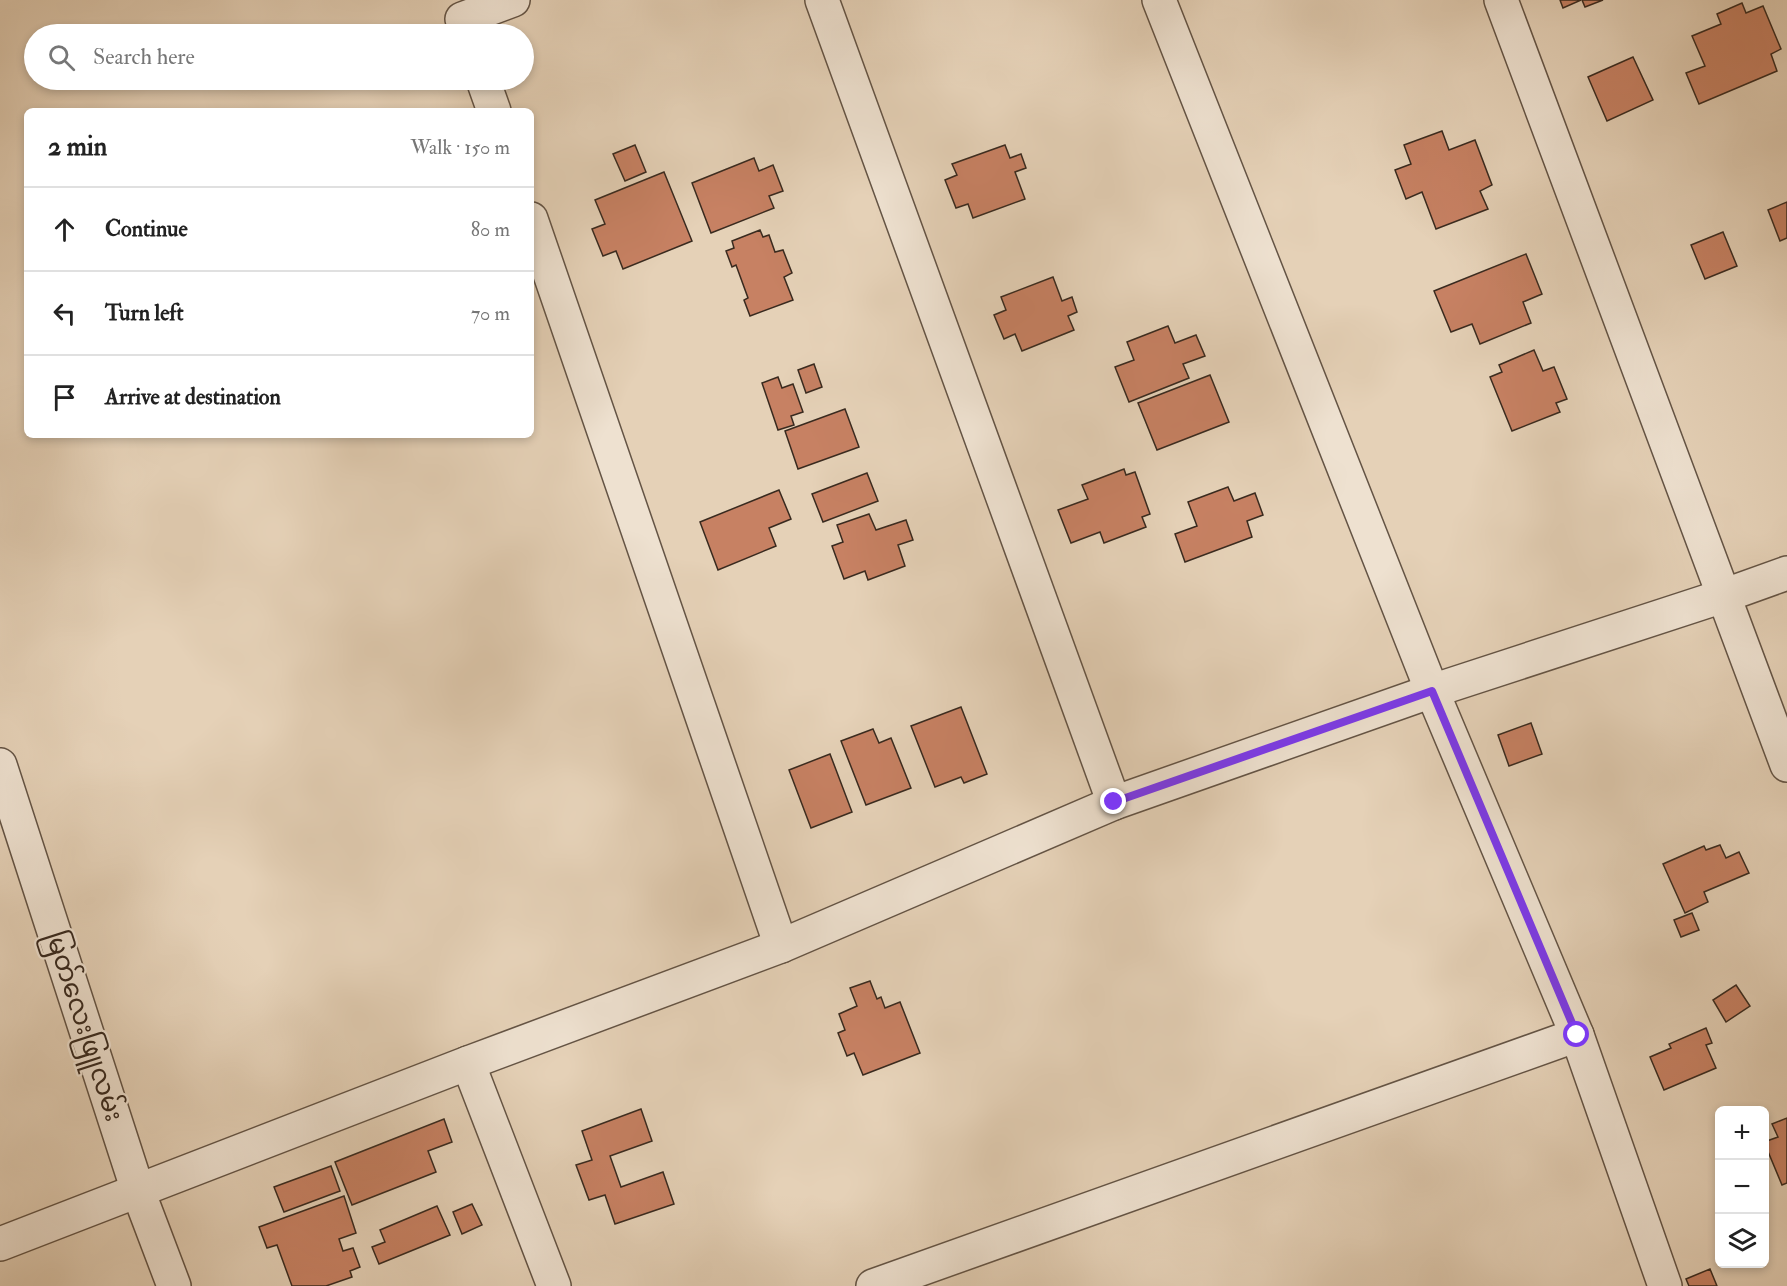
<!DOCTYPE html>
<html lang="en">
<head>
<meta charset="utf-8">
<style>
	:root { --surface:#fff; --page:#f2f2f2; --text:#222; --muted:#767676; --line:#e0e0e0 }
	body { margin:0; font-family:"IM FELL Double Pica","Noto Sans Myanmar",serif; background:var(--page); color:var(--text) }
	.controls { position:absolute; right:18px; bottom:18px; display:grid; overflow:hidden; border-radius:9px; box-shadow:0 3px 9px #0003 }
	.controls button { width:54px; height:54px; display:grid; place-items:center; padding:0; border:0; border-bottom:2px solid var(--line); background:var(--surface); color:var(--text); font:30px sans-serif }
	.stop { position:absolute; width:18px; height:18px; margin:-14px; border:4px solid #7c3aed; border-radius:50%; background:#fff }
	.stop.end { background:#7c3aed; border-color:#fff; box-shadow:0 2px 6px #0008 }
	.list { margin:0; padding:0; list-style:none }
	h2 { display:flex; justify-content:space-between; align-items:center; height:78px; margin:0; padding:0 24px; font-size:26px }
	h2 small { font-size:20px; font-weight:400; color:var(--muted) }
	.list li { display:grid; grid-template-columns:39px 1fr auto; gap:18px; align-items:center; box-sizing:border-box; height:84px; padding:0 24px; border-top:2px solid var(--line) }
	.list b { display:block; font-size:22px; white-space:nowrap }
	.list em { font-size:20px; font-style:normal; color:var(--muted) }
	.icon { flex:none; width:33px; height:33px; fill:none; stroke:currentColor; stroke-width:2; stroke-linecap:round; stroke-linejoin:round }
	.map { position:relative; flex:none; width:1787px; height:1286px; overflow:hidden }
	.search { position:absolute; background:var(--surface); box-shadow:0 3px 9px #0003; left:24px; top:24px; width:510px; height:66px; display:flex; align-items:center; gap:15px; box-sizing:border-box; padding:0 21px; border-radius:33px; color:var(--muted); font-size:22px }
	.panel { position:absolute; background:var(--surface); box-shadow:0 3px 9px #0003; left:24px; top:108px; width:510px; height:330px; border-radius:9px }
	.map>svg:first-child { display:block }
	.building { fill:#c78163; stroke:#392a1f; stroke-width:1.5 }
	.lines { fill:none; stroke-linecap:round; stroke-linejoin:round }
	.minor-casing { stroke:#645445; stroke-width:36 }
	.minor { stroke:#eee1d0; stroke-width:33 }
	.route { stroke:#7c3aed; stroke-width:8 }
	.labels { text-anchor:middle; stroke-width:4.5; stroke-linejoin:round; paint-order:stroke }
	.street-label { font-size:26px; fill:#392a1f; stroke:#eee1d0 }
</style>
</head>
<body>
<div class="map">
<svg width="1787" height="1286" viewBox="0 0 1787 1286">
	<rect width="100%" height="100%" fill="#e5d1b7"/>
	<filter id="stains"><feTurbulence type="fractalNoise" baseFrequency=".00333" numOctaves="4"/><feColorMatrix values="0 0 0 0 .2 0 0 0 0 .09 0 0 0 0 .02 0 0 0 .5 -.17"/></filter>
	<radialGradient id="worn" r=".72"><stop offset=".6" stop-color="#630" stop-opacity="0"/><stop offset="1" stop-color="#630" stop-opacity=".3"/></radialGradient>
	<g class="building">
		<polygon points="1560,0 1581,0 1563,8"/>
		<polygon points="1582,0 1603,0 1585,7"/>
		<polygon points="1742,3 1746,13 1763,6 1781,49 1771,54 1777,71 1699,104 1686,73 1705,66 1692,36 1721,24 1717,14"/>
		<polygon points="1633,57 1653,100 1607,121 1588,77"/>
		<polygon points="1442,131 1449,150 1475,140 1492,185 1480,191 1488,209 1436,229 1422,192 1406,199 1395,170 1411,164 1404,145"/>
		<polygon points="635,145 646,172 625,181 613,154"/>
		<polygon points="1005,145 1010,158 1021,154 1026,168 1015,172 1025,199 973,218 968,204 956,208 945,180 957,175 952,164"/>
		<polygon points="754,158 759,171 773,165 783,191 769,196 774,208 711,233 692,183"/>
		<polygon points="664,172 692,241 623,269 616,251 603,256 592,229 605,224 595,200"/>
		<polygon points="1787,202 1787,238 1780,241 1768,210"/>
		<polygon points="760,230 763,237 769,235 775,252 783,250 792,273 784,277 793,300 750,316 744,300 748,298 736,265 732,267 726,251 734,248 732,241"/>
		<polygon points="1723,232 1737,266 1705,279 1691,245"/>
		<polygon points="1526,254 1542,294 1523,302 1531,323 1480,344 1472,324 1451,332 1434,291"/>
		<polygon points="1053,277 1062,301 1072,297 1077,312 1068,316 1074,330 1022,351 1015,334 1004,339 994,315 1006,310 1001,297"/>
		<polygon points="1168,326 1175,343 1196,335 1205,356 1183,364 1189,378 1129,402 1115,367 1134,360 1127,342"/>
		<polygon points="1534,350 1543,371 1554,367 1567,399 1556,403 1560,412 1512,431 1490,377 1502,372 1499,365"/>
		<polygon points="814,364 822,387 806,393 798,370"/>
		<polygon points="1210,375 1229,422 1157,450 1138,403"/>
		<polygon points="778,377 782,388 793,384 803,412 791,416 794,425 778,430 762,383"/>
		<polygon points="845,409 859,447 798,469 785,431"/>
		<polygon points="1124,469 1126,475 1135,472 1150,514 1142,517 1146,527 1104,543 1100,532 1071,543 1058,510 1088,499 1082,485"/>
		<polygon points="867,473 878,501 823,522 812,494"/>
		<polygon points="1228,487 1234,501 1255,493 1263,515 1247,521 1252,537 1185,562 1175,534 1197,526 1188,502"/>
		<polygon points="779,490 791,519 769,528 776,546 718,570 700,522"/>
		<polygon points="869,514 876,530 906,520 913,540 898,545 905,566 868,580 865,571 844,579 832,546 843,542 837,525"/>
		<polygon points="961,707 987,774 964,783 961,777 935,787 911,726"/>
		<polygon points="1531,723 1542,754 1509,766 1498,735"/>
		<polygon points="873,729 879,743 891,738 911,788 866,805 841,741"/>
		<polygon points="830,754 852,812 811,828 789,770"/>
		<polygon points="1720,845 1726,858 1739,852 1749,873 1704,892 1708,902 1685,913 1663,864 1704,846 1706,850"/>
		<polygon points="1692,913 1699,930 1681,937 1674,920"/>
		<polygon points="870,981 877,999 881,997 885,1008 900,1002 920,1053 863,1075 854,1053 847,1056 838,1033 845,1030 839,1014 857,1006 850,988"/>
		<polygon points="1736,985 1750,1006 1726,1022 1713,1000"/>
		<polygon points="1706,1028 1712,1043 1706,1045 1716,1068 1664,1090 1650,1057 1671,1048 1669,1044"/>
		<polygon points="641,1109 652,1141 610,1156 621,1187 663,1172 674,1204 615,1224 605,1195 589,1200 576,1165 592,1160 582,1131"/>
		<polygon points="1787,1118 1787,1183 1782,1185 1764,1142 1778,1137 1772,1124"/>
		<polygon points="444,1119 452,1142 428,1151 436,1172 352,1205 335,1162"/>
		<polygon points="331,1166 340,1191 284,1212 274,1187"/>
		<polygon points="344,1196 356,1233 339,1239 343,1251 353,1248 360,1267 350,1271 352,1277 326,1286 292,1286 277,1245 267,1248 259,1227"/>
		<polygon points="472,1204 482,1225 462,1234 453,1212"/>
		<polygon points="437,1206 450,1235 379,1264 372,1247 385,1242 380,1230"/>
		<polygon points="1710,1269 1717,1286 1689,1286 1686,1279"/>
	</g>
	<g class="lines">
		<defs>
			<g id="minor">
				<polyline points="822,0 1114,803"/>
				<polyline points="1159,0 1432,691 1577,1035 1665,1286"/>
				<polyline points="1501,0 1787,765"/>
				<polyline points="462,19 513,0"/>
				<polyline points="483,80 494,111"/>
				<polyline points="531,219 781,946"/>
				<polyline points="0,765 138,1191 174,1286"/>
				<polyline points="468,1063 554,1286"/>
				<polyline points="0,1244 468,1063 781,946 1114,803 1432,691 1723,596 1787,573"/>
				<polyline points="873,1286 1577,1035"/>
			</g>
		</defs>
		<use href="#minor" class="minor-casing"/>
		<use href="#minor" class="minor"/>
	</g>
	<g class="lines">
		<polyline class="route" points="1114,802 1432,691 1577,1035"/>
	</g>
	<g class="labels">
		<g class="street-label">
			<text transform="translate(85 1026) rotate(72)" y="9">မြတ်လေးဖြူလမ်း</text>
		</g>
	</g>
	<rect width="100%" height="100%" filter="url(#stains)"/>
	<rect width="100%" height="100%" fill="url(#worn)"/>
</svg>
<div class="controls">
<button>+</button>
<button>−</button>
<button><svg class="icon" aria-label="layers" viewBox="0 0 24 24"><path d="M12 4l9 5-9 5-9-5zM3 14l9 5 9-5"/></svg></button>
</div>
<div class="stop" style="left:1577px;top:1035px"></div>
<div class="stop end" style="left:1114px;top:802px"></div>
<div class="search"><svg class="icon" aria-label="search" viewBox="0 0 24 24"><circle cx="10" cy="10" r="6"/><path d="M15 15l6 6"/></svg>Search here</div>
<section class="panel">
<h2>2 min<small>Walk · 150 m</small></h2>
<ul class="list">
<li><svg class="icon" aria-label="ahead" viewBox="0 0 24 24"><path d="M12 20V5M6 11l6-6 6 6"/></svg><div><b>Continue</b></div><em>80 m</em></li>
<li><svg class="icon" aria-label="left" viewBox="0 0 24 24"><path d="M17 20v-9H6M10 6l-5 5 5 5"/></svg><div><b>Turn left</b></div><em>70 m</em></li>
<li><svg class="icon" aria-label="arrive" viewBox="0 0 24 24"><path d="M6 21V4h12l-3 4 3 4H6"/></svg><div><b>Arrive at destination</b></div></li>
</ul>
</section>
</div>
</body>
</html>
